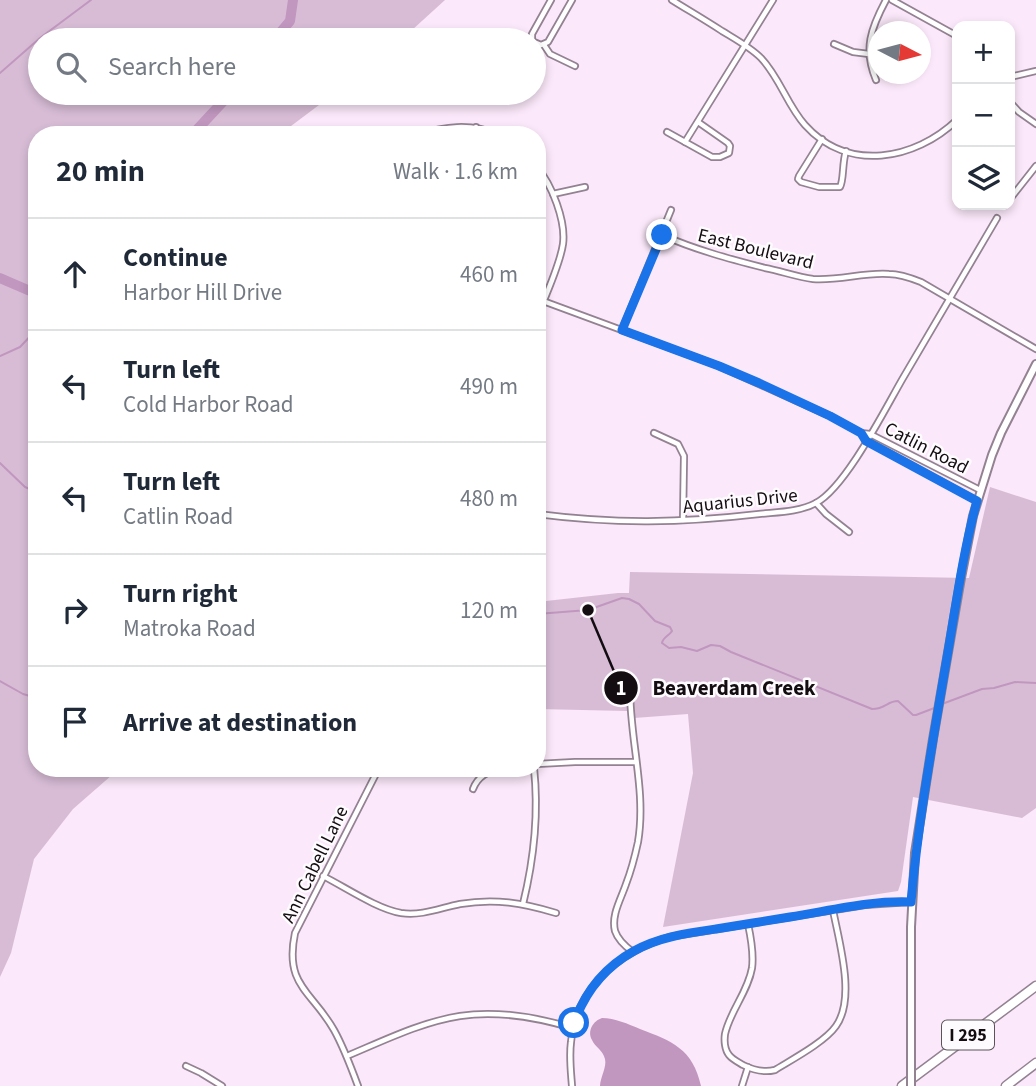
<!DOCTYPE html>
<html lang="en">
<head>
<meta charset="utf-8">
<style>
	:root { --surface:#fff; --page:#f2f2f3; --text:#1f2937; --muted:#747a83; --line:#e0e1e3 }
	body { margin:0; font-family:"Source Sans 3",sans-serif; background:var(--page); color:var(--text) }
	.controls { position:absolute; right:21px; top:21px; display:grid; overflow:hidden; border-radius:14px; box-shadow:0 4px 10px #0003 }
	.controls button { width:63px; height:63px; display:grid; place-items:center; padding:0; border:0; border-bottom:2px solid var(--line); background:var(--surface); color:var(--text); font:35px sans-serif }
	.compass { position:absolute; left:868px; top:21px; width:63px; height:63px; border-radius:50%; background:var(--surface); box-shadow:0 4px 10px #0003; rotate:96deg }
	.stop { position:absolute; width:21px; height:21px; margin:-16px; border:5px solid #1a73e8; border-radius:50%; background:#fff }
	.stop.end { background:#1a73e8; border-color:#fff; box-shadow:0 2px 7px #0008 }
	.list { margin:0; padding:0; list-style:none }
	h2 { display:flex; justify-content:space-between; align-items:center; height:91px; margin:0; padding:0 28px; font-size:30px }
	h2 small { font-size:23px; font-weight:400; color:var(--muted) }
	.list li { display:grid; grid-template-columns:46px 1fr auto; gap:21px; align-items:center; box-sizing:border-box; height:112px; padding:0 28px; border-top:2px solid var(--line) }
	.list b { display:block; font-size:26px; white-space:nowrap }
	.list p { margin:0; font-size:23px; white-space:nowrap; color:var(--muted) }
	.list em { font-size:23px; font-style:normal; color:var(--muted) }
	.icon { flex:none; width:38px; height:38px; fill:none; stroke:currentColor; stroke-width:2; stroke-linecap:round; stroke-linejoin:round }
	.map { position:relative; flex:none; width:1036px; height:1086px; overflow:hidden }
	.search { position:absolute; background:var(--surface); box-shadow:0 4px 10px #0003; left:28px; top:28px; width:518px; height:77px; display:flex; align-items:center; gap:18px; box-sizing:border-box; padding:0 24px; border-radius:38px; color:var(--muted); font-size:26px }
	.panel { position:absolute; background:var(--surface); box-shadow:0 4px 10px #0003; left:28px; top:126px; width:518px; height:651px; border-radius:28px }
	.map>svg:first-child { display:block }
	.green { fill:#d8bcd6 }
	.water { fill:#c197bf }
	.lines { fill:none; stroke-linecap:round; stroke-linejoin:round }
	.stream { stroke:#c197bf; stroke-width:2 }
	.river { stroke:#c197bf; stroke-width:10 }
	.street-casing { stroke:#938292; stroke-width:8 }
	.secondary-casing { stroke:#938292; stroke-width:10 }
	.highway-casing { stroke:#938292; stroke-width:11 }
	.street { stroke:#fff; stroke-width:4.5 }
	.secondary { stroke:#fff; stroke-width:6 }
	.highway { stroke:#fff; stroke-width:8 }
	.secondary-bridge-casing { stroke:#938292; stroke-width:10; stroke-linecap:butt }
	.secondary-bridge { stroke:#fff; stroke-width:6 }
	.route { stroke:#1a73e8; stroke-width:9 }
	.labels { text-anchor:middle; stroke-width:5; stroke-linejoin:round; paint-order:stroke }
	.shield { fill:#fefbfe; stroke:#5a5459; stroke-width:2 }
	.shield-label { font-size:18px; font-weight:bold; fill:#130d12 }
	.street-label { font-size:19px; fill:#130d12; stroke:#fefbfe }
	.leader { fill:none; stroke:#130d12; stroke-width:2.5 }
	.callout-dot { fill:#130d12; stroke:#fefbfe; stroke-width:2.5 }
	.mark-label { font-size:21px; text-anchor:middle; font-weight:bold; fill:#fff }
	.callout-label { font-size:21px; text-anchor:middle; font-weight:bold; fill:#130d12; stroke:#fefbfe; stroke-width:5; stroke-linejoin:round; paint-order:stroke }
</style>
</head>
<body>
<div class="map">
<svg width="1036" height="1086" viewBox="0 0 1036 1086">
	<rect width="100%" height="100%" fill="#fbe8fa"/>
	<g class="green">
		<polygon points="0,0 445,0 401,40 40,40 40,93 335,93 279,135 37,135 37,768 120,768 73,809 34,859 11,953 0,977"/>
		<polygon points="990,487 1036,502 1036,808 1022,818 913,797 901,882 898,891 663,927 693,773 688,714 634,718 627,711 537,709 537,602 618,593 629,593 630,572 969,578"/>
	</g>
	<path class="water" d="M 602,1018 C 615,1018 628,1024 640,1029 C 672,1041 693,1049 701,1086 L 600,1086 C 600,1078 607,1067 605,1059 C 603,1050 595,1047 592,1040 C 587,1031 593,1021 602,1018 Z"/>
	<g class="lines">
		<g class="stream">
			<polyline points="0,73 40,38 91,0"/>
			<polyline points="0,356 20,347 37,329"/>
			<polyline points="0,463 25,487 32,490 37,496"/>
			<path d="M 537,614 L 588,610 L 622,598 L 629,599 L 639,604 L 655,621 L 670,627 L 672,631 C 669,636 663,637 662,643 L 669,648 L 681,647 L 697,651 L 711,645 L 720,646 L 731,652 L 872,709 C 886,709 887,701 898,701 L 913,715 L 916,715 L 937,707"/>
			<polyline points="0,681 23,694 37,698"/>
			<polyline points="942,704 982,689 994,688 1015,682 1036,683"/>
		</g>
		<g class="river">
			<polyline points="274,40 290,21 293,0"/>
			<polyline points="192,135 231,93"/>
			<polyline points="0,278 37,294"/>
		</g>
		<defs>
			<g id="street">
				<path d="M 672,0 C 688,10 705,20 722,31 C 735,39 750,47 761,58 C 780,78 787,105 805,125 C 848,173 915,160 957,120"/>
				<polyline points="892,0 957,36"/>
				<polyline points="512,36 522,40"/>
				<polyline points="532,40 532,34 551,0"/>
				<polyline points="534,42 541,45 548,42 572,0"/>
				<polyline points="834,44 853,52 869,54"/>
				<polyline points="544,45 550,54 575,66"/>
				<polyline points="1010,77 1036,71"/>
				<path d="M 876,80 C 863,49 871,28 886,0"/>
				<polyline points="1010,102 1019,112 1036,124"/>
				<polyline points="667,132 712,157 720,157 729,153 730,146 728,143 698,122"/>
				<path d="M 415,135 C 445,127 469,122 499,135"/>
				<polyline points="475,135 476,127"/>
				<path d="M 822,139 L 799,176 L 798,179 L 801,182 L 819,187 L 840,187 C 844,180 842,163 846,151"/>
				<polyline points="685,142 773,0"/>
				<path d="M 537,167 C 552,185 566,221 563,244 C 560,265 545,297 537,317"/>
				<polyline points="553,194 585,187"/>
				<polyline points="1010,199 1036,166"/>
				<path d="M 662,235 C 696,250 730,259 765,268 C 781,271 797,277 813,279 C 839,281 864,272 889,274 C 900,274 911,278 921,282 L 1036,349"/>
				<polyline points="543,301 719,366 830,416 861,433 870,434 980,490"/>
				<polyline points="622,330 671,210"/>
				<polyline points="654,433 678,444 684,456 683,520"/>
				<polyline points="865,440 977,501"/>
				<polyline points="816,503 826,514 849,532"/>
				<path d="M 537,514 C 614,524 682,523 759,514 C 778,512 799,512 816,503 C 846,487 885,409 903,378 C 935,324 966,271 997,218"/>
				<path d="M 630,680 C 628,734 647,789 638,842 C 635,856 631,871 626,884 C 621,899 611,915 615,931 C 618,940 626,947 633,952"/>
				<polyline points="537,764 575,762 635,762"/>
				<path d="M 473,789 C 478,776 487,772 501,768"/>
				<path d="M 323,876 C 345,887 377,909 401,913 C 422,916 440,908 460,904 C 495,898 523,903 556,913"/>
				<path d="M 523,904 C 534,859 539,815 534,768"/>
				<path d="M 748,924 C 751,938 754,953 752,968 C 748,992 730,1011 725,1034 C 724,1041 725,1050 729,1055 C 732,1059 738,1062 743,1065 C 753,1070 763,1073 775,1070 C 791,1060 825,1042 836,1026 C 856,998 839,942 833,910"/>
				<path d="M 347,1056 C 383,1041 421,1022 460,1016 C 498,1010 536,1017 573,1028"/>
				<polyline points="186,1066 201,1073 222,1086"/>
				<path d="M 358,1086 C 351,1067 344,1048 334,1030 C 312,991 284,986 295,933 L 379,768"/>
				<path d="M 572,1086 C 571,1072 569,1057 571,1042 C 576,988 619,952 669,937 L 865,905 L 911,902"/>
				<polyline points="742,1086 748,1067"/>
			</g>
			<polyline id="secondary" points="911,1040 911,927 915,853 933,739 961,578 973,516 992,455 1001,433 1036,364"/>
			<g id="highway">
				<polyline points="902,1086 1036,986"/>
				<polyline points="1006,1086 1036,1063"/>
			</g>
		</defs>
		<use href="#street" class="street-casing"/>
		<use href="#secondary" class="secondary-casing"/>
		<use href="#highway" class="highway-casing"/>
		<use href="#street" class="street"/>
		<use href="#secondary" class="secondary"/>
		<use href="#highway" class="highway"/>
		<defs>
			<polyline id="secondary-bridge" points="911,1040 911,1086"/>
		</defs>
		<use href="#secondary-bridge" class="secondary-bridge-casing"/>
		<use href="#secondary-bridge" class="secondary-bridge"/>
	</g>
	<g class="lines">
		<path class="route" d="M 574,1023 C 585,992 605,967 634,951 C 659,937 688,933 716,929 C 741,925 765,921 790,917 C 829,911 871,900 911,902 C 918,823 932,746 945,669 C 955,613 962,556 977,501 L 866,441 L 861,433 L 830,416 L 759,383 L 719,366 L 622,330 L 662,235"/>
	</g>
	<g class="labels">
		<rect class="shield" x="942" y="1020.5" width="52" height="29" rx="5"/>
		<g class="shield-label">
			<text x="968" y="1041">I 295</text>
		</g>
		<g class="street-label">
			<text transform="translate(756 248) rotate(14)" y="7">East Boulevard</text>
			<text transform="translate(927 447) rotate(27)" y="7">Catlin Road</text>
			<text transform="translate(740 500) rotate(-6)" y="7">Aquarius Drive</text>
			<text transform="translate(314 864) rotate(-64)" y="7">Ann Cabell Lane</text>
		</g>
	</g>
	<path class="leader" d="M588 610L621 688"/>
	<g class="callout-dot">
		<circle cx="588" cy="610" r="7"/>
		<circle cx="621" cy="688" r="18"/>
	</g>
	<g class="mark-label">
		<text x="621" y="695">1</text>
	</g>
	<g class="callout-label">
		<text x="734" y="695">Beaverdam Creek</text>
	</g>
</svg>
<div class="controls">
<button>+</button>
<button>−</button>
<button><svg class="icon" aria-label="layers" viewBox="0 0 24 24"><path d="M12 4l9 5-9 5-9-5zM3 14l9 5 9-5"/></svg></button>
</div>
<svg class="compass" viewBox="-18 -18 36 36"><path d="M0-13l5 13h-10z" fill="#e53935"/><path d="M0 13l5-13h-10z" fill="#747a83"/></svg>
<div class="stop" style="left:574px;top:1023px"></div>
<div class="stop end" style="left:662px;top:235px"></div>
<div class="search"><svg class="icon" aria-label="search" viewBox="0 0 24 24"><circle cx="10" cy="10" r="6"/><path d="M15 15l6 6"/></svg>Search here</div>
<section class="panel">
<h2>20 min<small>Walk · 1.6 km</small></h2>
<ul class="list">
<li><svg class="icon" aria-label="ahead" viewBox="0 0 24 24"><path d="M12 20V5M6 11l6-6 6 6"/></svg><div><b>Continue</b><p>Harbor Hill Drive</p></div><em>460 m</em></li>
<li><svg class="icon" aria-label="left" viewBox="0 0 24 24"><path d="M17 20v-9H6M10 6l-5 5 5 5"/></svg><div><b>Turn left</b><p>Cold Harbor Road</p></div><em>490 m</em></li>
<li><svg class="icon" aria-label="left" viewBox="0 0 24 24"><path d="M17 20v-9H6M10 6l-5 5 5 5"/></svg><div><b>Turn left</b><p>Catlin Road</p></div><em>480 m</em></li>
<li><svg class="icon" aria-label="right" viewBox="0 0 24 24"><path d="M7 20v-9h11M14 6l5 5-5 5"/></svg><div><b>Turn right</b><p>Matroka Road</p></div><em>120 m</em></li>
<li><svg class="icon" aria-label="arrive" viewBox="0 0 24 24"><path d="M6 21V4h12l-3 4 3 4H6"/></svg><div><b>Arrive at destination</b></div></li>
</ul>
</section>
</div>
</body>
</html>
